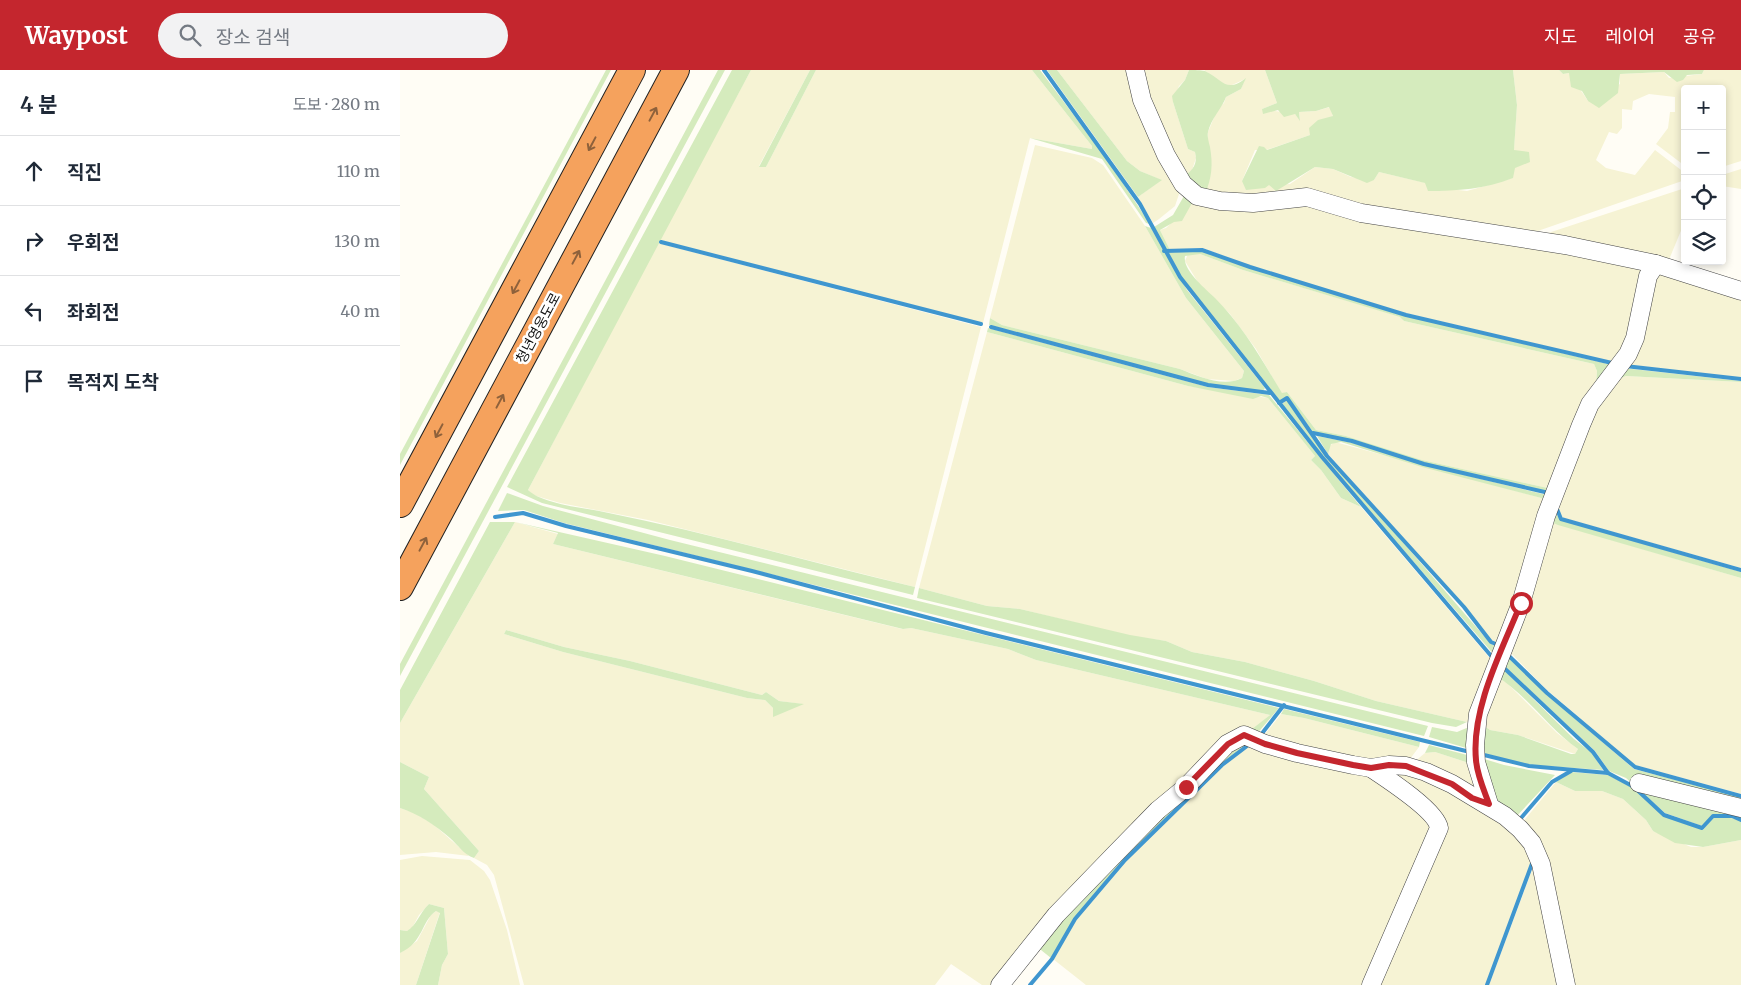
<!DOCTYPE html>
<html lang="ko">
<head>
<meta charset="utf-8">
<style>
	:root { --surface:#fff; --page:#f2f2f3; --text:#1f2937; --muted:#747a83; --line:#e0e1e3; --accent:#c4262e }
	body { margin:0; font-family:Merriweather,"Noto Sans KR",serif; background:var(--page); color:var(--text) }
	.controls { position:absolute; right:15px; top:15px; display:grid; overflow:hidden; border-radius:5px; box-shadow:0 2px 8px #0003 }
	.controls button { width:45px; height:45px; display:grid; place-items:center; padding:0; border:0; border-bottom:1px solid var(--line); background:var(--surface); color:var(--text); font:25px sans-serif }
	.stop { position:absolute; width:15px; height:15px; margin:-11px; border:4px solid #c4262e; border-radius:50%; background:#fff }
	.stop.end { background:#c4262e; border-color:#fff; box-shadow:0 1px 5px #0008 }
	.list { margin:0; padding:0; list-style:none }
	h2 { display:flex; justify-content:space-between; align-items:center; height:65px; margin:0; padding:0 20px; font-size:21px }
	h2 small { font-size:16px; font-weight:400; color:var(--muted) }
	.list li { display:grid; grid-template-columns:32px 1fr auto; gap:15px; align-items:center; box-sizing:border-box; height:70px; padding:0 20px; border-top:1px solid var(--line) }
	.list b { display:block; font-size:19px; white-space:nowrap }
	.list em { font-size:16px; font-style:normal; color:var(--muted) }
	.icon { flex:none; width:28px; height:28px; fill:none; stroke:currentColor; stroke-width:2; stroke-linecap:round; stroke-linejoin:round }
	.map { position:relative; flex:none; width:1341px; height:915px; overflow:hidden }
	header { display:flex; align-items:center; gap:30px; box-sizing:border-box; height:70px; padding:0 25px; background:var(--accent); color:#fff }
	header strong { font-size:24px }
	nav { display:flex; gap:28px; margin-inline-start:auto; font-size:18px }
	.search { width:350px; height:45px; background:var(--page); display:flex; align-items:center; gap:12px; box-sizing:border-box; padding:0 18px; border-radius:28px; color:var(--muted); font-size:19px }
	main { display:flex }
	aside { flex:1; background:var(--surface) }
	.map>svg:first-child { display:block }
	.farmland { fill:#f6f3d4; fill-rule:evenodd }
	.green { fill:#d5ebbd }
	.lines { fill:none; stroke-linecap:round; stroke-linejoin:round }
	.stream { stroke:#3f96cf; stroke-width:4 }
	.minor-casing { stroke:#444; stroke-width:19 }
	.highway-casing { stroke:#222; stroke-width:28 }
	.minor { stroke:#fff; stroke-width:18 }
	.highway { stroke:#f5a25d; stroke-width:26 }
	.oneway { stroke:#8e613b }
	.route { stroke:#c4262e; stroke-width:6 }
	.labels { text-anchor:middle; stroke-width:5; stroke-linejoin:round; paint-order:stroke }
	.street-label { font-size:14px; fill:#111; stroke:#fff }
</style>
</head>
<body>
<header>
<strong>Waypost</strong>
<div class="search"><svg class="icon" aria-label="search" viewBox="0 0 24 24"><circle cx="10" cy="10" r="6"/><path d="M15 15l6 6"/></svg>장소 검색</div>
<nav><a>지도</a><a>레이어</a><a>공유</a></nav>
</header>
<main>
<aside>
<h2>4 분<small>도보 · 280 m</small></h2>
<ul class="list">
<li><svg class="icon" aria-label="ahead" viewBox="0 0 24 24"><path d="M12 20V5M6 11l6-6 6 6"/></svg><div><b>직진</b></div><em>110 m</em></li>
<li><svg class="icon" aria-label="right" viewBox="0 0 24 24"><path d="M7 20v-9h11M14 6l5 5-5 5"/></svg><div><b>우회전</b></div><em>130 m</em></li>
<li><svg class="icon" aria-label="left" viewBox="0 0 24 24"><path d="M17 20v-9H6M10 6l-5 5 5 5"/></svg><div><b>좌회전</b></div><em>40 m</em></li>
<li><svg class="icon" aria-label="arrive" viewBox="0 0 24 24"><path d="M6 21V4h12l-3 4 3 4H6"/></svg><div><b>목적지 도착</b></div></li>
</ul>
</aside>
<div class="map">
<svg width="1341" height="915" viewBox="0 0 1341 915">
	<rect width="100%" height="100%" fill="#fffdf5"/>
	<g class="farmland">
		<polygon points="351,0 410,0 359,96 366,97 416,0 632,0 692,76 692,79 630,68 583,253 259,170"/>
		<polygon points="657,0 730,0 778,118 779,124 775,136 759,149 753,153 738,127 761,110 740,101 727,91"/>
		<polygon points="740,0 789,0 785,10 779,16 773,32 788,79 795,82 796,88 792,100 784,106 774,87"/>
		<polygon points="804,0 865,0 877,33 862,39 895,44 900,50 899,42 916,41 930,37 933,46 910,65 866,80 855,80 842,111 869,115 890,114 915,97 933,99 951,107 974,110 979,102 1026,113 1039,121 1050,119 1067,121 1106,110 1112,108 1117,35 1113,0 1159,0 1163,4 1169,3 1188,31 1220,14 1220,4 1264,2 1269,8 1302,4 1304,0 1341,0 1341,91 1322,97 1322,19 1285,19 1285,96 1256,74 1268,58 1270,42 1275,42 1275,27 1249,24 1233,31 1232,40 1222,39 1222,58 1217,64 1209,62 1196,90 1206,98 1235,105 1255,80 1285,103 1285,110 1123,166 862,129 805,124 808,62 818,38 824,33 826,27 841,19 845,9 830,16 821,13"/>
		<polygon points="635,75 692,88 703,95 745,156 786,228 844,301 842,308 834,311 807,309 780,299 602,255 590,248"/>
		<polygon points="1341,99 1341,119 1322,116 1322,105"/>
		<polygon points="1285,118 1285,151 1268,192 1139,166"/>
		<polygon points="792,133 910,133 1200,186 1240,199 1243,204 1231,265 1213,292 1005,243 850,196 803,178 770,180 760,160 766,158"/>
		<polygon points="258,173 581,257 515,517 248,450 160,433 133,425 128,420"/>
		<polygon points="788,184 800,184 843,200 1001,247 1004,251 1194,294 1197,301 1196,316 1152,419 1022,390 946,366 916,360 887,322 882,324 856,279 830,244 799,214 785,191"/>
		<polygon points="1255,202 1341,224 1341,308 1224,294"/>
		<polygon points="587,262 788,316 868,328 915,386 911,390 921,400 941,428 961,437 1093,592 1069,651 1067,652 976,631 914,611 845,592 792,582 766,571 730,566 620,539 587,536 519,518"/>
		<polygon points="1226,306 1341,312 1341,498 1163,448 1160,445 1158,429 1186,351 1219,309"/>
		<polygon points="935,372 1149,430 1101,574 1092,571 1065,536 928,384 929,376"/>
		<path d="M 115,452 L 158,464 L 153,474 L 502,559 L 511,558 L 608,579 L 636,590 L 870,645 L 852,660 L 595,915 L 582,915 L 551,894 L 535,915 L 124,915 L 94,805 L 87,795 L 74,788 L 79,781 L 24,719 L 29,707 L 0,692 L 0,653 ZM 106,560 L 164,577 L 230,591 L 362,625 L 366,622 L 379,631 L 402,634 L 373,646 L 373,638 L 365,630 L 347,628 L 163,582 L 104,564 Z"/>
		<polygon points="1151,452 1341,508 1341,724 1235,695 1147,620 1107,579"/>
		<polygon points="1096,606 1107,613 1157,663 1178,679 1175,684 1118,665 1090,660 1080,653"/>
		<polygon points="881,644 904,648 1019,677 1007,693 967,696 862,668"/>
		<polygon points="854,671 864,676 896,685 971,701 1029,749 1033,759 1029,765 1039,771 1043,762 1042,750 1003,713 981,699 1006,698 1025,704 1088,736 1119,760 1130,774 1140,794 1164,915 1089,915 1135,792 1126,771 1114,760 1112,762 1124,772 1133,792 1086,915 975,915 968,911 966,915 686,915 653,889 676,849 725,790 823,695"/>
		<polygon points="1035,682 1072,694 1082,728 1012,694 1025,683"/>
		<polygon points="1156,712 1175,721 1202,721 1223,729 1246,750 1253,761 1291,777 1303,777 1341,770 1341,915 1171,915 1121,754"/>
		<polygon points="0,738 15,743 34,755 69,786 36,782 0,785"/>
		<polygon points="22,786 70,790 84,801 90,810 107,860 120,915 38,915 42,895 48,884 44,838 29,834 19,845 12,858 7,861 0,860 0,790"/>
		<polygon points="36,841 40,842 38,848 16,915 0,915 0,883 17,871 31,845"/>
	</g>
	<g class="green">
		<polygon points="206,0 211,0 0,395 0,384"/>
		<polygon points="318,0 325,0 0,606 0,594"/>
		<path d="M 332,0 L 351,0 L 128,420 C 142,434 185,438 204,442 C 308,463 411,492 515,517 L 513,525 L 142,433 L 107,417 Z"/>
		<polygon points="410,0 416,0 366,97 359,97"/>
		<polygon points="632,0 640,0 708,91 750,154 746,153 702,89 630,68 692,79 692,76"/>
		<polygon points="647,0 657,0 727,91 740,101 762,110 738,127"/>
		<path d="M 789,0 C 794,0 801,0 805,1 C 822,9 826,24 846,8 L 841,19 L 826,27 C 822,38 811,49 808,62 C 807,66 809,73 810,77 C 813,94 812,108 805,124 L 784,106 C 793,100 798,94 795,82 L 788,79 L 773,32 L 772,26 L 785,10 Z"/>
		<path d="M 865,0 L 1113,0 L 1117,35 L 1114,80 L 1129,82 L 1130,92 L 1115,98 L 1113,108 C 1085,119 1057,121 1028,121 L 1025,113 L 979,102 L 974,110 L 967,113 L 933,99 L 915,97 L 876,121 L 869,115 L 865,118 L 846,120 L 842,111 L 859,76 L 864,77 L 867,80 L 910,65 L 909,58 L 918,50 L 933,46 L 929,37 L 916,41 L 899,42 L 900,51 L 895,44 L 884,47 L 878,40 L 863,44 L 862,39 L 877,33 Z"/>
		<polygon points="1159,0 1304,0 1302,4 1287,5 1283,10 1277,12 1264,2 1220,4 1218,23 1199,38 1188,31 1182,21 1171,17 1169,3 1163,4"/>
		<polygon points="784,126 910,133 792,133 782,151 774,152 760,160 770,180 766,180 754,157 773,145"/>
		<path d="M 745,156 L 751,158 L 787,220 L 865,318 L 863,321 L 808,314 L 589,255 L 590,248 L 602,255 L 780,299 C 798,306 823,318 842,308 L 844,301 L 786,228 Z"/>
		<path d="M 767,181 L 802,181 L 850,198 L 1006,246 L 1212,295 L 1196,316 L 1197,301 L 1194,294 L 1004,251 L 1000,247 L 843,200 L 800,184 L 785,186 C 782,200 806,219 815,228 C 843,256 862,290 882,323 L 887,322 L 916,360 L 946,366 L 1022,390 L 1152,419 L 1149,422 L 1024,393 L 942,368 L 913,362 L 888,327 L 879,332 L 870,322 L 781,207 Z"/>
		<polygon points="588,258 808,317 869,325 961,437 941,428 921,400 911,390 915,386 868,328 861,326 853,329 788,316 587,262"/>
		<polygon points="1223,298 1341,311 1341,312 1226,306 1219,309"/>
		<polygon points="887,330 926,387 969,433 1090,573 1099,579 1096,587 923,387 882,334"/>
		<polygon points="917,366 953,373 1024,395 1147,425 1149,430 1022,397 941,372 931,374 928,384"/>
		<polygon points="107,423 143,436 270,470 1028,656 1024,666 164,453 124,440 98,441"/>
		<polygon points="1156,444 1161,450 1341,502 1341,508 1158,455 1151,452"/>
		<polygon points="90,452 115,452 265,486 879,638 855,666 847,663 870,645 636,590 608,579 511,558 503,559 153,474 158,463 115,452 0,653 0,620"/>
		<polygon points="519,518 587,536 620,539 730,565 766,571 792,582 845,592 914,611 976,631 1067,652 1056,657 1032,653 517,528"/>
		<polygon points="106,560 164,577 230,591 362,625 366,622 379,631 404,634 373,647 373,638 365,630 347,628 163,582 104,564"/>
		<polygon points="1105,584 1146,624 1234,699 1341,727 1341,748 1332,744 1312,745 1302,756 1265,743 1226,708 1209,701 1195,681 1101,593"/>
		<path d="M 1099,595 L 1174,669 L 1192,683 L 1203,700 L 1130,695 L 1082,683 L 1080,653 L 1090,660 L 1118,665 L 1171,684 L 1175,684 L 1178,679 C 1148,658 1127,625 1096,606 Z"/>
		<polygon points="884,639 1020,672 1019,677 904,648 881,644"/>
		<polygon points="1032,657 1057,662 1069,657 1073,680 1029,667"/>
		<polygon points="851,672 822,694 724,789 675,849 651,888 636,876 829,676"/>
		<polygon points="1029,675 1071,686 1072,694 1035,682 1025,683"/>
		<polygon points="1081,688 1104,695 1155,705 1115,748 1095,733"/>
		<path d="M 0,692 L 29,707 L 24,719 L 79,781 L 74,788 C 64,785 58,775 50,768 C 35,755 19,744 0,738 Z"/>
		<polygon points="1171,702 1208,705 1233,718 1264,746 1303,760 1313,748 1332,748 1341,751 1341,770 1303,777 1275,773 1253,761 1246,750 1223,729 1202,721 1175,721 1156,712"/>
		<path d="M 29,834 L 44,838 L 48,884 L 42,895 L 38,915 L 16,915 L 40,843 L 36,841 C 21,851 24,872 0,883 L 0,860 L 7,861 C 17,855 20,842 29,834 Z"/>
	</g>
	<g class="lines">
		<g class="stream">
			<polyline points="644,0 740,134 780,207 922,387 1092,587"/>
			<polyline points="261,172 581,254"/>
			<polyline points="764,181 802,180 850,197 1006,245 1212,293"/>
			<polyline points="591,257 808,315 870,323"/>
			<polyline points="1225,296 1341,309"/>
			<polyline points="879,333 887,328 927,386 1064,537 1091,572 1098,575"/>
			<polyline points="913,363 952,371 1024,394 1149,423"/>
			<polyline points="1157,439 1161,449 1341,500"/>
			<polyline points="95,447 123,443 166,456 352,501 586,563 1070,682"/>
			<polyline points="1108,585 1147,623 1235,697 1341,726"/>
			<polyline points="1102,596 1193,682 1208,703"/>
			<polyline points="860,666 884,635"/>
			<polyline points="1080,684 1129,696 1208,703 1234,717 1264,745 1302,758 1313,746 1332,746 1341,750"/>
			<polyline points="1121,748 1152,712 1171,701"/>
			<polyline points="630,915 652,889 675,849 725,790 822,695 851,673"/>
			<polyline points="1087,915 1133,791"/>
		</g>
		<defs>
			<g id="minor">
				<polyline points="735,0 742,30 766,85 783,114 797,126 820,131 853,133 907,127 961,143 1165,175 1256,194 1341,221"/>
				<polyline points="1239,713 1341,738"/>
				<polyline points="1089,734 1076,692 1075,675 1078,644 1121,533 1146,446 1181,355 1190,334 1228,284 1235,268 1248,206 1256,194"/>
				<polyline points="600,915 656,845 714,785 758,740 786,717 827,674 844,665 865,674 897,683 953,695 971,698 989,695 1006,696 1026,702 1052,714 1105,746 1120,759 1132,773 1141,794 1166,915"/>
				<path d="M 971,915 L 1039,758 C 1037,741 986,708 971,698"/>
			</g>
			<g id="highway">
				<polyline points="0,434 232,0"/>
				<polyline points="0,517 276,0"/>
			</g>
		</defs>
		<use href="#minor" class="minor-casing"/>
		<use href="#highway" class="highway-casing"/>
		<use href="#minor" class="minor"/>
		<use href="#highway" class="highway"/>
	</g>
	<defs><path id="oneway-shaft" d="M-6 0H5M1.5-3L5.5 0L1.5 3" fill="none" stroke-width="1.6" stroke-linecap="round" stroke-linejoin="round" transform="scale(1.25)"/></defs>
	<g class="oneway">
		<use href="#oneway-shaft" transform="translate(253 44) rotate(-62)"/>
		<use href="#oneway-shaft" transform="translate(192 74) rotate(118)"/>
		<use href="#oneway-shaft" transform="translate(176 187) rotate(-62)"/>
		<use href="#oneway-shaft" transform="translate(116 217) rotate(118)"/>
		<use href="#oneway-shaft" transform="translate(100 331) rotate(-62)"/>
		<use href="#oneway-shaft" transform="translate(39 361) rotate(118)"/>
		<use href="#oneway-shaft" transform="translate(23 474) rotate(-62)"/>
	</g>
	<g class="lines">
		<path class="route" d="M 786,717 L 828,674 L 844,665 L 865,674 L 897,683 L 953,695 L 971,698 L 989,695 L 1006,696 L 1052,714 L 1072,728 L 1089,734 C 1084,720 1077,705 1076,690 C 1071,638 1102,580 1121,533"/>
	</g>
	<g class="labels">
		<g class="street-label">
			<text transform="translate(138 258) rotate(-62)" y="5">청년영웅도로</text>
		</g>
	</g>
</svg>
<div class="controls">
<button>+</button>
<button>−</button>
<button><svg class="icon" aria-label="locate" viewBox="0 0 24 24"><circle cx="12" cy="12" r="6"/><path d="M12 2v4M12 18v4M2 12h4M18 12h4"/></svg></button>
<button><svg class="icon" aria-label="layers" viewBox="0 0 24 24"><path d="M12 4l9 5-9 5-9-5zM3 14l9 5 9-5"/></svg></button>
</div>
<div class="stop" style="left:1121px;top:533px"></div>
<div class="stop end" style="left:786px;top:717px"></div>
</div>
</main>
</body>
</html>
